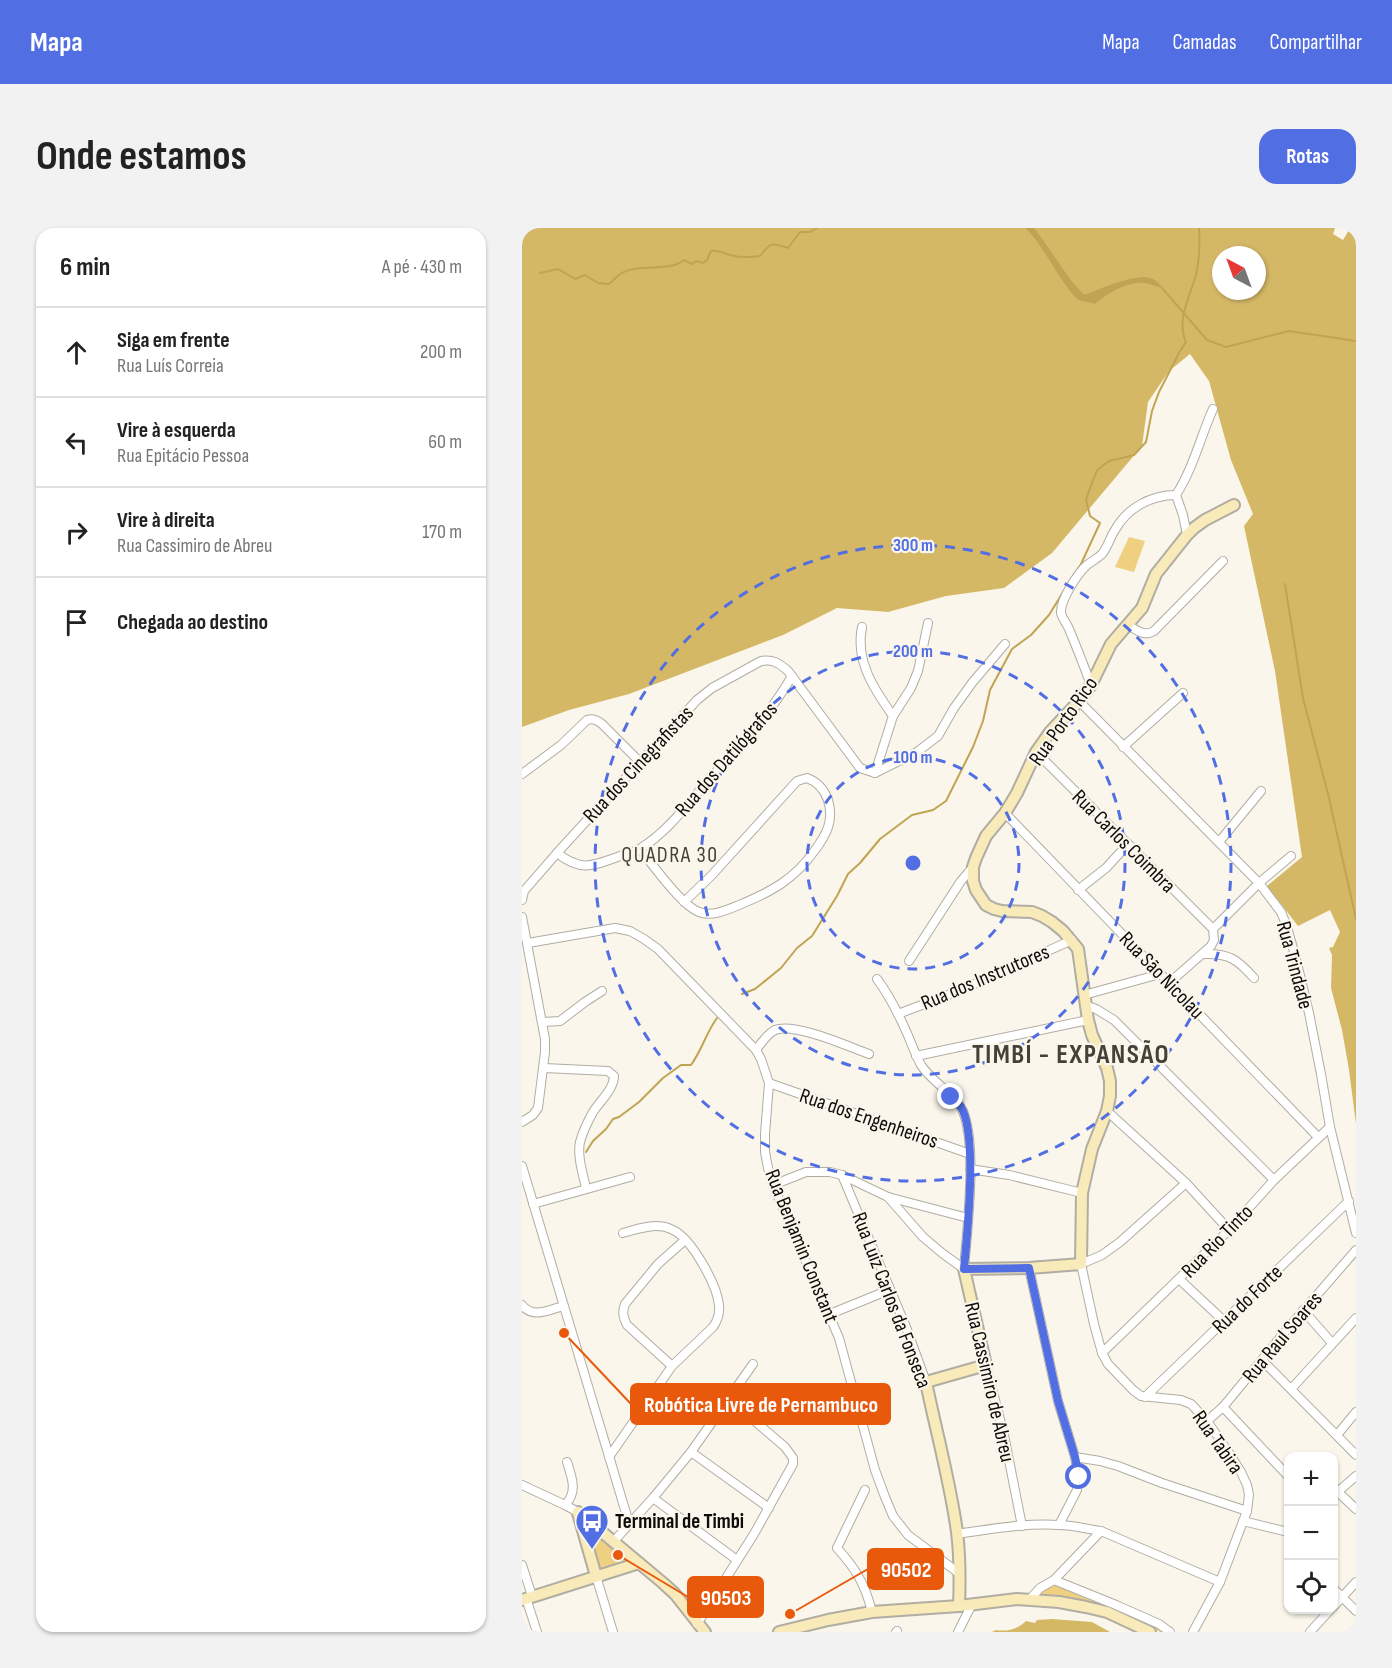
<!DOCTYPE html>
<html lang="pt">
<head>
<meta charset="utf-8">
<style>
	:root { --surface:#fff; --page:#f2f2f2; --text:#222; --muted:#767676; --line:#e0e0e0; --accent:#526ee3 }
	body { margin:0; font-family:"Sofia Sans Condensed",sans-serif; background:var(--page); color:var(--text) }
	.controls { position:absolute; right:18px; bottom:18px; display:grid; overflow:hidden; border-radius:12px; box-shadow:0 2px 4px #0004 }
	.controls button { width:54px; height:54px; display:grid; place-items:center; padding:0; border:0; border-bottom:2px solid var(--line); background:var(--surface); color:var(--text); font:30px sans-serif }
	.compass { position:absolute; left:690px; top:18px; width:54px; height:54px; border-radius:50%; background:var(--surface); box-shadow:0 2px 4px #0004; rotate:319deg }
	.stop { position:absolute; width:18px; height:18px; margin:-14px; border:4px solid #526ee3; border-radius:50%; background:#fff }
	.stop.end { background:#526ee3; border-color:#fff; box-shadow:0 2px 6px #0008 }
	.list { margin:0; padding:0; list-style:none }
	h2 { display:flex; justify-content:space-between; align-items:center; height:78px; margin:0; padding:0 24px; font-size:26px }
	h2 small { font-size:20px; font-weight:400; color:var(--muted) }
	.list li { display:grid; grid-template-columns:39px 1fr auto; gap:18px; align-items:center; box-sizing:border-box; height:90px; padding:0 24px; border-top:2px solid var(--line) }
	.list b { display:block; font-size:22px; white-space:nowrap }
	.list p { margin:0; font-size:20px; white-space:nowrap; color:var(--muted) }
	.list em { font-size:20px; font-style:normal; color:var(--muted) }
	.icon { flex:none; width:33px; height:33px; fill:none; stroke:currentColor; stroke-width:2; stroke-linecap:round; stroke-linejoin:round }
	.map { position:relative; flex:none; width:834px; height:1404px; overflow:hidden; border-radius:18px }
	header { display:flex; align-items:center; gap:36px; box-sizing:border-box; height:84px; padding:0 30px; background:var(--accent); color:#fff }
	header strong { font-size:28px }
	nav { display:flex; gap:33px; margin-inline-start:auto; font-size:21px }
	.intro { display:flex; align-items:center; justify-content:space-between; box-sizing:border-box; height:144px; padding:0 36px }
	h1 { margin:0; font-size:42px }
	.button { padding:15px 27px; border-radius:18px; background:var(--accent); color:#fff; font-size:21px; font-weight:700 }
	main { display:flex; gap:36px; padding:0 36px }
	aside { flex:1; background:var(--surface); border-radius:18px; box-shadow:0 2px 4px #0004 }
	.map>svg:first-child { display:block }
	.green { fill:#eed080 }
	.forest { fill:#d5b866; fill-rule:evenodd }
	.water { fill:#c1a453 }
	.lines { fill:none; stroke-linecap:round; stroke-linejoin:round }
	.stream { stroke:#c1a453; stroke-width:2 }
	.street-casing { stroke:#b1ada3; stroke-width:10 }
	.secondary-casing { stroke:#b1ada3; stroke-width:14 }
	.street { stroke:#fff; stroke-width:8 }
	.secondary { stroke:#f8eab9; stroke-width:10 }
	.route { stroke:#526ee3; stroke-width:8 }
	.ring { fill:none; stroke:#526ee3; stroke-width:3; stroke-dasharray:10 8 }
	.labels { text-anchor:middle; stroke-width:4.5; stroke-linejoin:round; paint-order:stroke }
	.street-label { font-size:21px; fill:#0d0c09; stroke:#faf6eb }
	.poi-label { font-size:21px; font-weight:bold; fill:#0d0c09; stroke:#faf6eb; text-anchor:start }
	.neighbourhood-label { font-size:22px; letter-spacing:1.5px; fill:#444139; stroke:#faf6eb }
	.district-label { font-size:27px; font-weight:bold; letter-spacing:1.5px; fill:#444139; stroke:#faf6eb }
	.centre { fill:#526ee3; stroke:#faf6eb; stroke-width:3 }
	.ring-label { font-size:18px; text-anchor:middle; font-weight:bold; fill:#526ee3; stroke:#faf6eb; stroke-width:4.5; stroke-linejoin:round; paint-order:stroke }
	.leader { fill:none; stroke:#e8590c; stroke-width:2 }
	.callout-dot { fill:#e8590c; stroke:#faf6eb; stroke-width:2 }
	.callout { fill:#e8590c; stroke:#e8590c; stroke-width:2 }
	.callout-label { font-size:22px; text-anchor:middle; font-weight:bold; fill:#fff }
</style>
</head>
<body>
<header>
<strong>Mapa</strong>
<nav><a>Mapa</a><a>Camadas</a><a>Compartilhar</a></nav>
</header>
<div class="intro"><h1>Onde estamos</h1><a class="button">Rotas</a></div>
<main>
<aside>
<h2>6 min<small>A pé · 430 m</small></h2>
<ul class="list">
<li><svg class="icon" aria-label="ahead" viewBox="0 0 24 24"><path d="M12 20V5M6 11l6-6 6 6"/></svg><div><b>Siga em frente</b><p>Rua Luís Correia</p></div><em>200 m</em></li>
<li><svg class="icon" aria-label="left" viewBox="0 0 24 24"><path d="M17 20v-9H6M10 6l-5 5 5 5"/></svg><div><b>Vire à esquerda</b><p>Rua Epitácio Pessoa</p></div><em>60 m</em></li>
<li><svg class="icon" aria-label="right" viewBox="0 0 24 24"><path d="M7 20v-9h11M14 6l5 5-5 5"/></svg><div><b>Vire à direita</b><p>Rua Cassimiro de Abreu</p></div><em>170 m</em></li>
<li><svg class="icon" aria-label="arrive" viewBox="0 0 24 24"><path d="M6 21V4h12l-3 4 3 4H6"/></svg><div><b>Chegada ao destino</b></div></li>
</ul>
</aside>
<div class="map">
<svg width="834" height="1404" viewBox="0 0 834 1404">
	<rect width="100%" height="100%" fill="#faf6eb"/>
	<g class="green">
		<polygon points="607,309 623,313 612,344 593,339"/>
		<polygon points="56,1284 117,1335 74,1348"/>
		<path d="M 531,1356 L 599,1382 L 639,1400 L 643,1404 L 638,1404 C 597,1377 559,1374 512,1368 Z"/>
	</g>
	<g class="forest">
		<path d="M 0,0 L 813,0 L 811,6 L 821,12 L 827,2 L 834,5 L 834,896 L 827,842 L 820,802 L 809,760 L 810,727 L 807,720 L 811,719 L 818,704 L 808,682 L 776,698 L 745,658 L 780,629 L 753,443 L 722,298 L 731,286 L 709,232 L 687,153 L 668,126 L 647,143 L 626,174 L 620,218 L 530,325 L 482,360 L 424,368 L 366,384 L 315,380 L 261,407 L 107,466 L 47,482 L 0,499 ZM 699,27 L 735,27 L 735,63 L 699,63 Z"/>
		<path d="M 530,1391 L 570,1394 L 588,1404 L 470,1404 L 474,1402 C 485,1404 496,1401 504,1393 L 513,1395 L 515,1392 Z"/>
	</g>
	<path class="water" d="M 503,0 L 512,0 L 514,2 L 548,51 L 561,66 C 567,66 569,64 575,62 C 588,57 618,45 631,51 C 635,53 639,58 642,61 C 636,59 629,56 623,55 C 606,53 586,65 573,76 C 569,74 563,74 559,73 C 544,67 520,13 503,0 Z"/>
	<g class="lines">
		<g class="stream">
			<path d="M 18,45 L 36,41 L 53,51 L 63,47 L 76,55 L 87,56 C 91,53 94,49 98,46 C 116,34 147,45 162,32 L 170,36 L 174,33 L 181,35 L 185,32 L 189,23 C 198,22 200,25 208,27 C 217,30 229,29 238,28 C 250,13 249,15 266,20 L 278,4 L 288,4 L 295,0"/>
			<polyline points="640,60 685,112 704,119 767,103 834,113"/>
			<path d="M 551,348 L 559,336 L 578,295 L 568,288 L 564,271 L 575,242 L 587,233 L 612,227 L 624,214 L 630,183 L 637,164 L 658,123 L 664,114 C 654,92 668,68 674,47 C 677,33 678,15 677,0"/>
			<polyline points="763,356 781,470 807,570 834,691"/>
			<polyline points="220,766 233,761 259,740 275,720 290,708 315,668 326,646 338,635 358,611 390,587 411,582 424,573 451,519 461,493 468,462 490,421 509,407 527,387 546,356"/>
			<path d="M 64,924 L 71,913 L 84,901 L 91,891 L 97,889 L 117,874 L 141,850 L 159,837 L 169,837 C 180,822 184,805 195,790"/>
		</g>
		<defs>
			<g id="street">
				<path d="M 665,307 L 661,287 L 654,267 C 671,241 678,210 691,181"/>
				<path d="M 606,397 C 615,402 622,409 632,403 L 701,333"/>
				<path d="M 340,399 C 333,433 352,461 371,488"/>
				<path d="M 569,457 C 562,438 555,420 547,401 C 545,396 540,390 539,385 C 538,372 556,345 565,337 C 570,333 576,330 580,326 C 586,319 588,309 593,302 C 605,280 629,267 654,267"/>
				<polyline points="557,473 737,655 759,684 764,696 773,727 787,785 799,846 808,899 834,1005"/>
				<polyline points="601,519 661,465"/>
				<polyline points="514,524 691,701"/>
				<polyline points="353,545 371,488 389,460 396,443 406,395"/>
				<path d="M 0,546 L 39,517 L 65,492 C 71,490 75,492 80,496 L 118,534"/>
				<polyline points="483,585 796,909"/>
				<polyline points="697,614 739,563"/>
				<path d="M 118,621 C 131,637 160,678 177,684 C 190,689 205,682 217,677 C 249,664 273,651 293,622 C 305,606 312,592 306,572 C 302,561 296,554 285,550 L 275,553 L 189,648 L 162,674"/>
				<path d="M 35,625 C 59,644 71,638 98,628 C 105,626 113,624 119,620 C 145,604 164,578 184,555 C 215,521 247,488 270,448"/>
				<polyline points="556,662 584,640 606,616"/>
				<path d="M 0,672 L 2,663 L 35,625 L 175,472 L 190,460 L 239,433 C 251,431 257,435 266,443 L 338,540 L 353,545 L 395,524 L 416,508 L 432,480 L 450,455 L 483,416"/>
				<polyline points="0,689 23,811 23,824 16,880 11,887 0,894"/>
				<polyline points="6,715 93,700 108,703 122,711 136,721 234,822 239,831 247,855 243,906 243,924 246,940 251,957 317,1110 353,1242 363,1269 371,1288 386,1307 438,1346"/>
				<path d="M 681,726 C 707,725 715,731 732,750"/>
				<polyline points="387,733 439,653 451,639"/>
				<path d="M 355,751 C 367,767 376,785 384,803 C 389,814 393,826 399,837 C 409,853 432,866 440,881 C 456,915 445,1002 442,1041"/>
				<polyline points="647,755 689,718 692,712 691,701 737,655 769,628"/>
				<polyline points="562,767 638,746"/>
				<polyline points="563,777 574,781 592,792 752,952"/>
				<polyline points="376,786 439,762 550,712"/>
				<polyline points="21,794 38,793 63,774 80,763"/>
				<path d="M 234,822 C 239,815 245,806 253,802 C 273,794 327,819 347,826"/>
				<polyline points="394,828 566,792"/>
				<path d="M 22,840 L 86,843 L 92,848 C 92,861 78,873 71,884 C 66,893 61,903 58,914 C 55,928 61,946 64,960"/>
				<polyline points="247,855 448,926"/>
				<polyline points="585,883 664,955 707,1002"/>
				<polyline points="0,938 107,1295"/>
				<polyline points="448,941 487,947 560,965"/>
				<polyline points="320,947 384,1099 404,1154"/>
				<polyline points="664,955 598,1014 580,1027 559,1036 572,1096 580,1125 586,1136 611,1162 619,1168 659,1172 669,1176 685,1193 705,1222 719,1244 725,1257 727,1267 725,1283 698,1354 671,1404"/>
				<polyline points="251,957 284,944 308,944 320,947 366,969 401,1009 420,1025 442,1041"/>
				<polyline points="366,969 446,990"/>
				<polyline points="11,976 108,949"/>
				<polyline points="507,1040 536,1173 553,1229 557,1249 555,1262 537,1297"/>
				<polyline points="657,1051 702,1093"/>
				<path d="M 0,1077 C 11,1091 27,1082 41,1078"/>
				<polyline points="781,1082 810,1115"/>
				<polyline points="308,1086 367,1062"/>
				<polyline points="580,1125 707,1002 752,952 808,899"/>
				<polyline points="740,1132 834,1227"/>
				<polyline points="464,1137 482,1207 500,1298"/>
				<path d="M 150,1138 L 105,1097 C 101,1089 100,1084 103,1076 L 136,1036 L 163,1012"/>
				<polyline points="770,1160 834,1090"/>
				<polyline points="623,1169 827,973"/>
				<polyline points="701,1179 766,1248"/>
				<polyline points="685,1193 701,1179 762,1105 834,1022"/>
				<polyline points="815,1207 834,1184"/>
				<polyline points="169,1224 247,1280"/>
				<path d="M 87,1229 L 150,1138 L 191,1099 C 196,1092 198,1086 197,1077 C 195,1057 170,1011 151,1002 C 135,994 118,1000 101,1005"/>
				<polyline points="553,1229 578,1233 596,1238 640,1255 725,1283"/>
				<polyline points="0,1257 43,1277 56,1284"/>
				<path d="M 343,1262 L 315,1320 C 334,1341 343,1356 350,1384"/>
				<polyline points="816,1264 834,1281"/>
				<polyline points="812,1267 834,1248"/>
				<polyline points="131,1270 215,1332"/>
				<path d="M 43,1277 C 56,1264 50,1250 45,1234"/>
				<polyline points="721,1293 766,1304"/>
				<path d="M 435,1306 C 469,1301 503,1295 537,1297 C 551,1297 565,1301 579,1303 L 698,1354"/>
				<polyline points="92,1313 131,1270 169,1224 231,1136"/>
				<polyline points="0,1337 10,1368"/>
				<polyline points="74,1348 91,1404"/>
				<polyline points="532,1352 579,1303"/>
				<polyline points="812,1361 834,1383"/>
				<polyline points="4,1370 15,1404"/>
				<polyline points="508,1371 518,1360 532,1352 594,1377 637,1396 648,1404"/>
				<polyline points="812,1378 834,1354"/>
				<polyline points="175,1396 232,1306 271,1236 271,1230 263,1219 206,1170"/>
				<polyline points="374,1404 375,1403"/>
				<polyline points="436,1404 450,1376"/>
				<polyline points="788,1404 808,1382"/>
			</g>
			<g id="secondary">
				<polyline points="56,1284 141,1355 153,1366 183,1404"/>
				<polyline points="56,1285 74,1348"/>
				<polyline points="0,1372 117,1335"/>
				<path d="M 437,1378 C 438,1353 438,1328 435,1304 C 428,1253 414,1203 404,1154 L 464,1137 L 442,1041 L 507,1040 L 559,1036 L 560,965 L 570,921 L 585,883 L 588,868 L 588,853 L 585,840 L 570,807 L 566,792 L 556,721 L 541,703 L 530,694 L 520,688 L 510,684 L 480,683 L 472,681 L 464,677 L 454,662 L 451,653 L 451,639 L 454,630 L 464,608 L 483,585 L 495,565 L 514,524 L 528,504 L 557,473 L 569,457 L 589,416 L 620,380 L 634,346 L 665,307 L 672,300 L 683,292 L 712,277"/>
				<polyline points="257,1404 306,1392 350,1384 437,1378 495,1371 537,1374 564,1379 585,1384 628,1404"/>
			</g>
		</defs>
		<use href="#street" class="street-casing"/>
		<use href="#secondary" class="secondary-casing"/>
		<use href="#street" class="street"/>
		<use href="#secondary" class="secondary"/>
	</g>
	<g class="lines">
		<path class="route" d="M 429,869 C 432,872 436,875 439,879 C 456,907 445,1007 442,1041 L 507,1040 L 536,1173 L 553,1229 L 557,1249"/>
	</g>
	<g class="ring">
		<circle cx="391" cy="635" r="106"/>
		<circle cx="391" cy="635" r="212"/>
		<circle cx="391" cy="635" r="318"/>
	</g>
	<defs>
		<symbol id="bus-pin" viewBox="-11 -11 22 30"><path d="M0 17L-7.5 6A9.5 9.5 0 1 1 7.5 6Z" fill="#526ee3" stroke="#faf6eb"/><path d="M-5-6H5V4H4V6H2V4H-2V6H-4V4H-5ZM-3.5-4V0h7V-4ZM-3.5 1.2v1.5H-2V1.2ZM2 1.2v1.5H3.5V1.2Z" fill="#fff"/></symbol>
	</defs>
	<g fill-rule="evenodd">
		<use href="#bus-pin" x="51" y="1274" width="38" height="52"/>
	</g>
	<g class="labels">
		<g class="street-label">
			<text transform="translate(541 493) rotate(-55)" y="7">Rua Porto Rico</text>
			<text transform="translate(204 531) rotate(-49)" y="7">Rua dos Datilógrafos</text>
			<text transform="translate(116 536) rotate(-47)" y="7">Rua dos Cinegrafistas</text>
			<text transform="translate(602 613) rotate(45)" y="7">Rua Carlos Coimbra</text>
			<text transform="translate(773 737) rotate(75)" y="7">Rua Trindade</text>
			<text transform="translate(640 747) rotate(46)" y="7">Rua São Nicolau</text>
			<text transform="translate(463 749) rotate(-23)" y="7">Rua dos Instrutores</text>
			<text transform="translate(347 890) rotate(19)" y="7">Rua dos Engenheiros</text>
			<text transform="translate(695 1013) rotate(-46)" y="7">Rua Rio Tinto</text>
			<text transform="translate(280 1018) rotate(68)" y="7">Rua Benjamin Constant</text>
			<text transform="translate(725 1071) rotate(-44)" y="7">Rua do Forte</text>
			<text transform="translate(370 1072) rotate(69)" y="7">Rua Luiz Carlos da Fonseca</text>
			<text transform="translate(760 1109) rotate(-50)" y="7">Rua Raul Soares</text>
			<text transform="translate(468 1154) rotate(77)" y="7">Rua Cassimiro de Abreu</text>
			<text transform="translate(696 1214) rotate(55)" y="7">Rua Tabira</text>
		</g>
		<g class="poi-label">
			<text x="93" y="1300">Terminal de Timbi</text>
		</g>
		<g class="neighbourhood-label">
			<text x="148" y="634">QUADRA 30</text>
		</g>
		<g class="district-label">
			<text x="549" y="835">TIMBÍ - EXPANSÃO</text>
		</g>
	</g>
	<circle cx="391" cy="635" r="9" class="centre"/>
	<g class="ring-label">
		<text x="391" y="323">300 m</text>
		<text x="391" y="429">200 m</text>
		<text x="391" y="535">100 m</text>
	</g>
	<path class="leader" d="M42 1105L109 1176M268 1386L346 1341M96 1327L166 1369"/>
	<g class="callout-dot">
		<circle cx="42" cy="1105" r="6"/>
		<circle cx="268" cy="1386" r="6"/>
		<circle cx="96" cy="1327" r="6"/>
	</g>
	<g class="callout">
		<rect x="109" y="1156" width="259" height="40" rx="6"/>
		<rect x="346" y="1321" width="75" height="40" rx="6"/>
		<rect x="166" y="1349" width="75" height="40" rx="6"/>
	</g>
	<g class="callout-label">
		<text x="239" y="1184">Robótica Livre de Pernambuco</text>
		<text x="384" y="1349">90502</text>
		<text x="204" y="1377">90503</text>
	</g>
</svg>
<div class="controls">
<button>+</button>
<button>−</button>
<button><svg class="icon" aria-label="locate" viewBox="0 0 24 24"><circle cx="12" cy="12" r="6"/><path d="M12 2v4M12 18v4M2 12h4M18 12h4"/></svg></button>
</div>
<svg class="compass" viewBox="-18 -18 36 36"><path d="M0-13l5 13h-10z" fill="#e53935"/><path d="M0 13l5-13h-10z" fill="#767676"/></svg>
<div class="stop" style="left:557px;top:1249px"></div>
<div class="stop end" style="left:429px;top:869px"></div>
</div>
</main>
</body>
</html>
